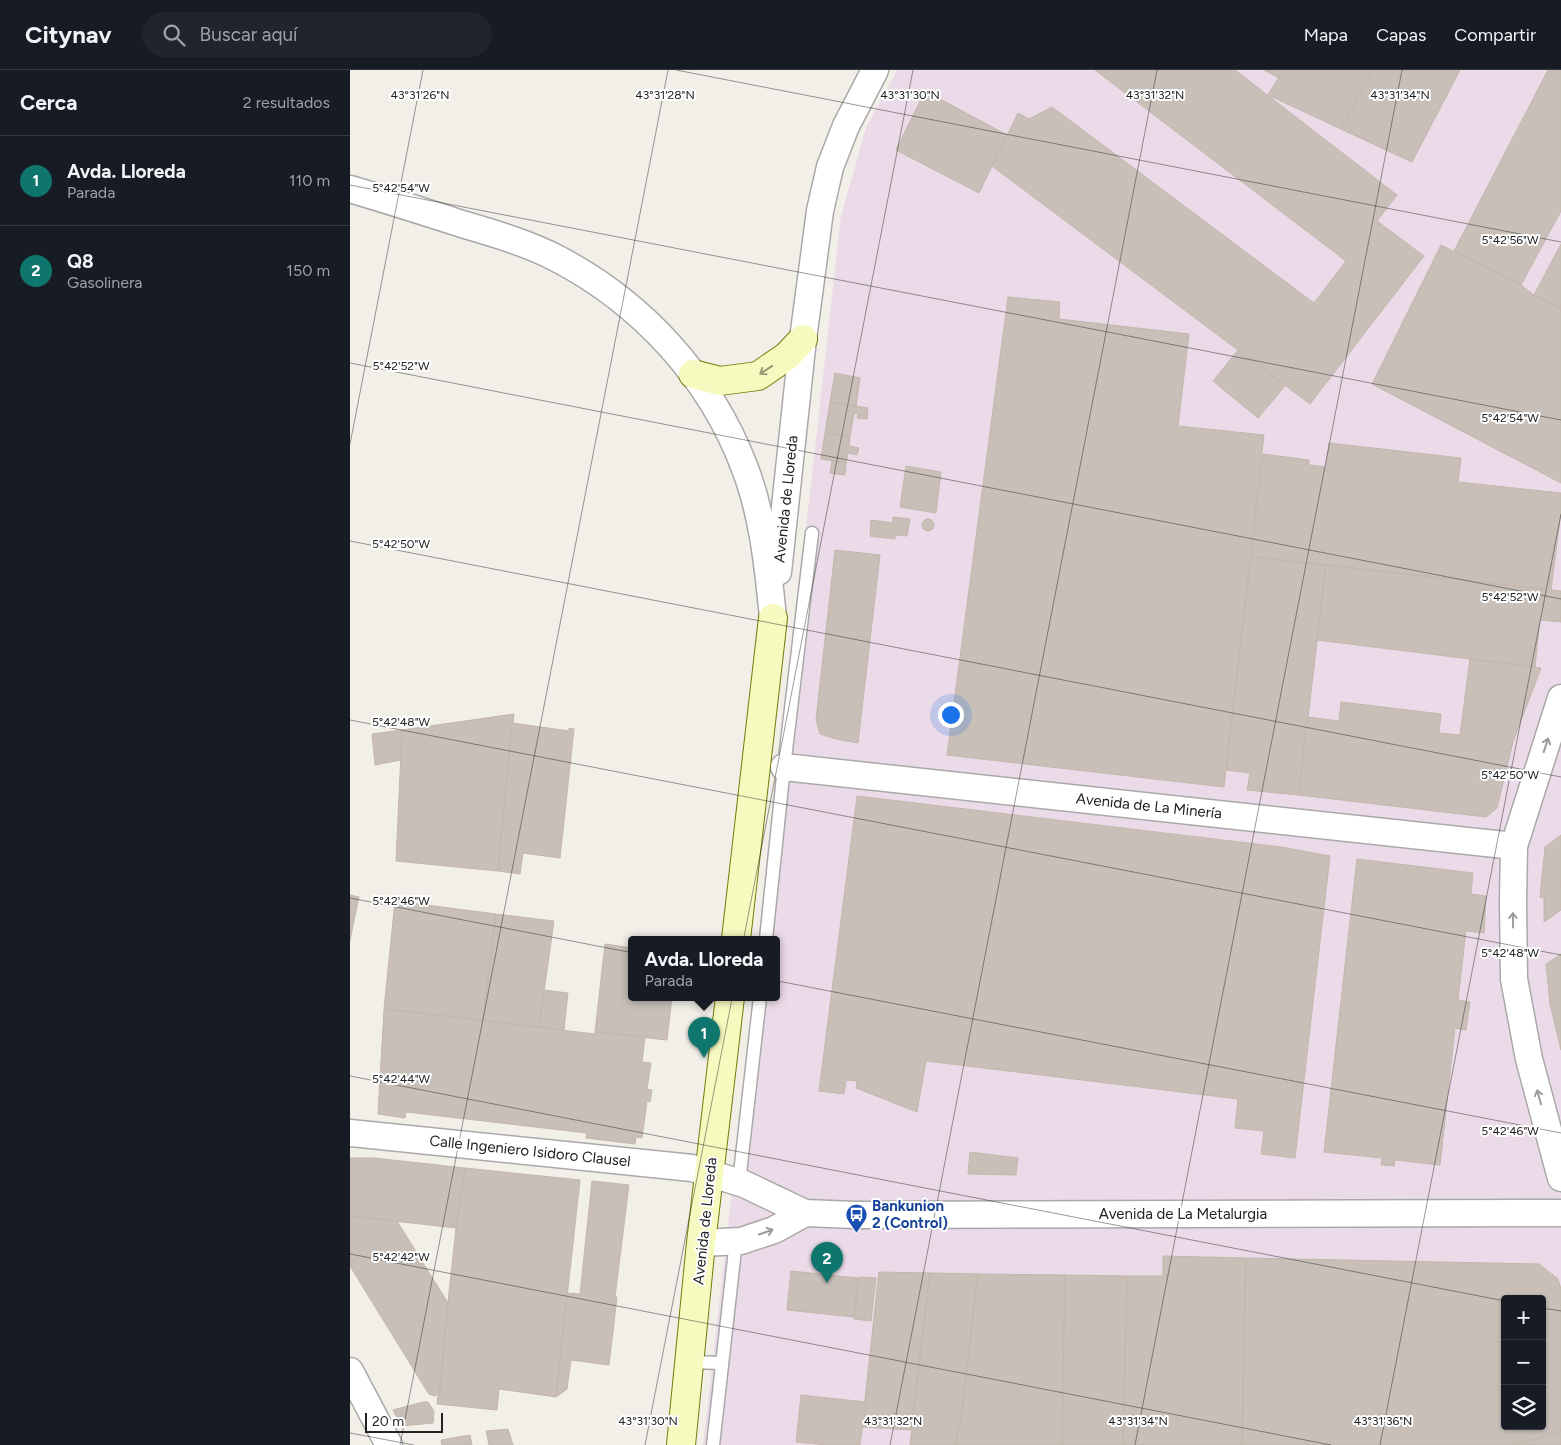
<!DOCTYPE html>
<html lang="es">
<head>
<meta charset="utf-8">
<style>
	:root { --surface:#171b24; --page:#20242c; --text:#f1f3f6; --muted:#9ea1a6; --line:#363941; --accent:#0f766e }
	body { margin:0; font-family:Figtree,sans-serif; background:var(--page); color:var(--text) }
	.controls { position:absolute; right:15px; bottom:15px; display:grid; overflow:hidden; border-radius:5px; box-shadow:0 1px 4px #0004 }
	.controls button { width:45px; height:45px; display:grid; place-items:center; padding:0; border:0; border-bottom:1px solid var(--line); background:var(--surface); color:var(--text); font:25px sans-serif }
	.scale { position:absolute; left:15px; bottom:12px; width:78px; box-sizing:border-box; padding-left:5px; border:2px solid #222; border-top:0; font-size:14px; line-height:18px; white-space:nowrap; color:#222; -webkit-text-stroke:4px #fff; paint-order:stroke }
	.you { position:absolute; left:600px; top:644px; width:18px; height:18px; margin:-12px; border:4px solid #fff; border-radius:50%; background:#1a73e8; box-shadow:0 0 0 8px #1a73e833 }
	.badge { display:grid; place-items:center; width:32px; height:32px; border-radius:50%; background:var(--accent); color:#fff; font-size:16px; font-weight:700 }
	.pin { position:absolute; translate:-50% -41px; filter:drop-shadow(0 1px 2px #0008) }
	.pin::after { content:''; position:absolute; top:26px; width:18px; height:15px; background:inherit; clip-path:polygon(0 0,100% 0,50% 100%) }
	.popup { position:absolute; left:278px; top:866px; width:152px; height:65px; box-sizing:border-box; display:grid; place-content:center; border-radius:5px; background:var(--surface); filter:drop-shadow(0 1px 4px #0005); font-size:16px; white-space:nowrap; color:var(--muted) }
	.popup b { font-size:19px; color:var(--text) }
	.popup::after { content:''; position:absolute; left:50%; top:100%; margin-left:-10px; border:10px solid transparent; border-top-color:var(--surface) }
	.list { margin:0; padding:0; list-style:none }
	h2 { display:flex; justify-content:space-between; align-items:center; height:65px; margin:0; padding:0 20px; font-size:21px }
	h2 small { font-size:16px; font-weight:400; color:var(--muted) }
	.list li { display:grid; grid-template-columns:32px 1fr auto; gap:15px; align-items:center; box-sizing:border-box; height:90px; padding:0 20px; border-top:1px solid var(--line) }
	.list b { display:block; font-size:19px; white-space:nowrap }
	.list p { margin:0; font-size:16px; white-space:nowrap; color:var(--muted) }
	.list em { font-size:16px; font-style:normal; color:var(--muted) }
	.icon { flex:none; width:28px; height:28px; fill:none; stroke:currentColor; stroke-width:2; stroke-linecap:round; stroke-linejoin:round }
	.map { position:relative; flex:none; width:1211px; height:1375px; overflow:hidden }
	header { display:flex; align-items:center; gap:30px; box-sizing:border-box; height:70px; padding:0 25px; background:var(--surface); border-bottom:1px solid var(--line) }
	header strong { font-size:24px }
	nav { display:flex; gap:28px; margin-inline-start:auto; font-size:18px }
	.search { width:350px; height:45px; background:var(--page); display:flex; align-items:center; gap:12px; box-sizing:border-box; padding:0 18px; border-radius:28px; color:var(--muted); font-size:19px }
	main { display:flex }
	aside { flex:1; background:var(--surface) }
	.map>svg:first-child { display:block }
	.industrial { fill:#ebdbe8; fill-rule:evenodd }
	.building { fill:#c7bfb8; stroke:#c4b6ab; fill-rule:evenodd }
	.lines { fill:none; stroke-linecap:round; stroke-linejoin:round }
	.lane-casing { stroke:#a9a9a9; stroke-width:15 }
	.street-casing { stroke:#a9a9a9; stroke-width:29 }
	.secondary-casing { stroke:#707d05; stroke-width:30 }
	.lane { stroke:#fff; stroke-width:12 }
	.street { stroke:#fff; stroke-width:26 }
	.secondary { stroke:#f7fabf; stroke-width:28 }
	.oneway { stroke:#979978 }
	.oneway2 { stroke:#9c9c9c }
	.ticks { fill:none; stroke:#222; stroke-width:1; stroke-opacity:0.45 }
	.labels { text-anchor:middle; stroke-width:4; stroke-linejoin:round; paint-order:stroke }
	.street-label { font-size:15px; fill:#222; stroke:#fff }
	.transit-label { font-size:15px; font-weight:bold; fill:#164399; stroke:#fff; text-anchor:start }
	.ticks-label { font-size:12px; text-anchor:middle; fill:#222; stroke:#fff; stroke-width:4; stroke-linejoin:round; paint-order:stroke }
</style>
</head>
<body>
<header>
<strong>Citynav</strong>
<div class="search"><svg class="icon" aria-label="search" viewBox="0 0 24 24"><circle cx="10" cy="10" r="6"/><path d="M15 15l6 6"/></svg>Buscar aquí</div>
<nav><a>Mapa</a><a>Capas</a><a>Compartir</a></nav>
</header>
<main>
<aside>
<h2>Cerca<small>2 resultados</small></h2>
<ul class="list">
<li><span class="badge">1</span><div><b>Avda. Lloreda</b><p>Parada</p></div><em>110 m</em></li>
<li><span class="badge">2</span><div><b>Q8</b><p>Gasolinera</p></div><em>150 m</em></li>
</ul>
</aside>
<div class="map">
<svg width="1211" height="1375" viewBox="0 0 1211 1375">
	<rect width="100%" height="100%" fill="#f2efe9"/>
	<path class="industrial" d="M 547,0 L 1211,0 L 1211,1375 L 353,1375 L 404,927 L 426,927 L 426,869 L 410,869 L 491,146 L 516,58 ZM 1155,1229 L 1192,1229 L 1192,1356 L 1155,1356 Z"/>
	<g class="building">
		<polygon points="745,0 885,0 1047,125 1027,151 1074,186 960,334 642,96 668,43 679,49 702,37 964,233 996,191"/>
		<polygon points="914,0 933,0 929,8"/>
		<polygon points="933,0 1023,0 991,59 918,25"/>
		<polygon points="1023,0 1110,0 1062,92 991,59"/>
		<polygon points="1198,0 1211,0 1211,141 1171,215 1104,181"/>
		<polygon points="575,21 657,65 629,123 546,80"/>
		<polygon points="1211,174 1211,239 1184,225"/>
		<polygon points="1091,175 1171,215 1184,225 1211,239 1211,413 1022,314"/>
		<polygon points="658,227 710,232 709,249 839,264 828,356 914,365 874,717 597,685"/>
		<polygon points="888,280 935,316 908,348 863,311"/>
		<polygon points="485,303 510,308 506,336 480,332"/>
		<polygon points="480,332 518,338 517,349 507,348 508,344 504,343 500,367 475,363"/>
		<polygon points="475,363 500,367 499,376 509,378 507,385 498,383 496,393 471,389"/>
		<polygon points="979,373 1111,388 1108,412 1211,423 1211,442 1201,520 901,487 913,384 959,390 959,395 976,397"/>
		<polygon points="482,391 496,393 495,405 480,403"/>
		<polygon points="556,396 591,402 586,443 550,437"/>
		<polygon points="543,447 560,449 557,466 545,465 545,469 520,466 521,450 543,453"/>
		<circle cx="578" cy="455" r="6"/>
		<polygon points="485,480 530,485 508,673 486,669 470,664 466,650"/>
		<polygon points="901,487 976,495 949,725 897,720 900,703 876,700"/>
		<polygon points="976,495 1211,521 1211,552 1190,550 1185,597 967,570"/>
		<polygon points="1120,589 1191,598 1163,672 1147,738 1136,747 949,725 957,647 989,651 991,632 1091,644 1089,663 1110,665"/>
		<polygon points="164,644 148,801 46,791 52,660"/>
		<polygon points="162,653 219,661 219,658 224,659 210,788 173,783 170,804 148,801"/>
		<polygon points="52,660 51,690 25,695 22,664"/>
		<polygon points="507,726 931,777 980,786 945,1088 911,1084 914,1061 885,1058 888,1029 576,991 567,1042 506,1018 507,1011 496,1010 494,1024 469,1021"/>
		<polygon points="1211,765 1211,816 1194,828 1190,827 1195,777"/>
		<polygon points="1007,789 1123,803 1121,824 1136,826 1134,863 1116,861 1108,930 1120,932 1116,960 1105,958 1090,1095 1045,1090 1044,1096 1031,1095 1032,1088 974,1082"/>
		<polygon points="1211,816 1211,840 1194,852 1194,828"/>
		<polygon points="0,825 9,827 0,870"/>
		<polygon points="45,831 146,844 133,950 34,939"/>
		<polygon points="146,844 204,851 189,957 133,950"/>
		<polygon points="255,874 282,878 282,927 322,927 317,970 245,962"/>
		<polygon points="1211,884 1211,980 1200,934 1196,894"/>
		<polygon points="194,920 218,923 214,960 189,957"/>
		<polygon points="34,939 245,964 245,962 295,967 292,992 301,993 297,1019 302,1020 300,1032 297,1031 292,1068 286,1067 285,1074 236,1068 237,1063 56,1042 55,1048 28,1044"/>
		<polygon points="620,1082 668,1088 666,1105 618,1104"/>
		<polygon points="0,1088 24,1088 115,1098 106,1158 0,1146"/>
		<polygon points="115,1098 230,1110 206,1327 149,1319 147,1340 87,1334 106,1158"/>
		<polygon points="242,1111 279,1115 265,1227 267,1227 259,1295 221,1290 217,1319 206,1327 217,1223 230,1224"/>
		<polygon points="0,1146 47,1151 98,1233 90,1319 89,1323 85,1326 79,1324 75,1318 0,1196"/>
		<polygon points="813,1186 896,1188 892,1375 773,1375 777,1206 813,1206"/>
		<path d="M 896,1188 L 1189,1194 L 1208,1209 L 1211,1219 L 1211,1361 L 1164,1375 L 892,1375 ZM 1155,1229 L 1192,1229 L 1192,1356 L 1155,1356 Z"/>
		<polygon points="441,1201 508,1208 504,1247 437,1240"/>
		<polygon points="529,1202 580,1203 561,1360 512,1357"/>
		<polygon points="580,1203 628,1204 610,1358 608,1358 606,1375 560,1375"/>
		<polygon points="628,1204 715,1205 712,1375 606,1375 608,1358 610,1358"/>
		<polygon points="715,1205 777,1206 773,1375 712,1375"/>
		<polygon points="509,1207 526,1208 521,1251 504,1249"/>
		<polygon points="451,1325 516,1332 510,1375 477,1375 446,1372"/>
		<polygon points="73,1332 78,1332 84,1341 83,1353 51,1356 43,1340"/>
		<polygon points="158,1359 163,1375 139,1375 136,1361"/>
		<polygon points="1211,1361 1211,1375 1164,1375"/>
		<polygon points="120,1365 122,1375 92,1375 91,1370"/>
	</g>
	<g class="lines">
		<defs>
			<g id="lane">
				<polyline points="416,869 434,697 462,463"/>
				<polyline points="389,1112 410,927"/>
				<polyline points="340,1292 372,1293"/>
				<polyline points="363,1375 386,1171"/>
			</g>
			<g id="street">
				<path d="M 0,119 C 37,130 75,142 112,154 C 143,163 180,174 208,189 C 292,233 360,307 394,396 C 413,444 418,497 423,548"/>
				<polyline points="428,502 453,269 470,141 480,97 496,56 525,0"/>
				<polyline points="1211,628 1164,776 1163,831 1164,909 1179,989 1211,1108"/>
				<polyline points="434,697 1164,776"/>
				<polyline points="0,1063 342,1098 394,1114 455,1143 505,1145 1211,1143"/>
				<polyline points="351,1173 391,1171 424,1160 455,1143"/>
				<polyline points="0,1301 39,1375"/>
			</g>
			<g id="secondary">
				<polyline points="343,304 370,311 408,306 437,286 453,269"/>
				<polyline points="386,869 423,548"/>
				<polyline points="331,1375 351,1173 380,927"/>
			</g>
		</defs>
		<use href="#lane" class="lane-casing"/>
		<use href="#street" class="street-casing"/>
		<use href="#secondary" class="secondary-casing"/>
		<use href="#lane" class="lane"/>
		<use href="#street" class="street"/>
		<use href="#secondary" class="secondary"/>
	</g>
	<defs><path id="oneway-shaft" d="M-6 0H5M1.5-3L5.5 0L1.5 3" fill="none" stroke-width="1.6" stroke-linecap="round" stroke-linejoin="round" transform="scale(1.25)"/></defs>
	<use class="oneway" href="#oneway-shaft" transform="translate(416 300) rotate(146)"/>
	<g class="oneway2">
		<use href="#oneway-shaft" transform="translate(1196 675) rotate(-72)"/>
		<use href="#oneway-shaft" transform="translate(1163 850) rotate(-91)"/>
		<use href="#oneway-shaft" transform="translate(1189 1027) rotate(-105)"/>
		<use href="#oneway-shaft" transform="translate(416 1162) rotate(-19)"/>
	</g>
	<path class="ticks" d="M 326,0 L 1211,172M 0,115 L 1211,350M 0,293 L 1211,529M 0,374 L 73,0M 0,471 L 1211,707M 0,650 L 1211,885M 0,828 L 1211,1063M 0,1006 L 1155,1231M 0,1184 L 981,1375M 1192,1238 L 1211,1241M 0,1363 L 64,1375M 50,1375 L 318,0M 295,1375 L 563,0M 540,1375 L 807,0M 785,1375 L 1052,0M 1030,1375 L 1211,444"/>
	<defs>
		<symbol id="bus-pin" viewBox="-11 -11 22 30"><path d="M0 17L-7.5 6A9.5 9.5 0 1 1 7.5 6Z" fill="#1a4fb4" stroke="#fff"/><path d="M-5-6H5V4H4V6H2V4H-2V6H-4V4H-5ZM-3.5-4V0h7V-4ZM-3.5 1.2v1.5H-2V1.2ZM2 1.2v1.5H3.5V1.2Z" fill="#fff"/></symbol>
	</defs>
	<g fill-rule="evenodd">
		<use href="#bus-pin" x="494" y="1132" width="25" height="34"/>
	</g>
	<g class="labels">
		<g class="street-label">
			<text transform="translate(436 429) rotate(-84)" y="5">Avenida de Lloreda</text>
			<text transform="translate(799 736) rotate(6)" y="5">Avenida de La Minería</text>
			<text transform="translate(180 1081) rotate(6)" y="5">Calle Ingeniero Isidoro Clausel</text>
			<text x="833" y="1149">Avenida de La Metalurgia</text>
			<text transform="translate(355 1151) rotate(-84)" y="5">Avenida de Lloreda</text>
		</g>
		<g class="transit-label">
			<text x="522" y="1141">Bankunion<tspan x="522" dy="17">2 (Control)</tspan></text>
		</g>
	</g>
	<g class="ticks-label">
		<text x="70" y="29">43°31'26"N</text>
		<text x="315" y="29">43°31'28"N</text>
		<text x="560" y="29">43°31'30"N</text>
		<text x="805" y="29">43°31'32"N</text>
		<text x="1050" y="29">43°31'34"N</text>
		<text x="51" y="122">5°42'54"W</text>
		<text x="1160" y="174">5°42'56"W</text>
		<text x="51" y="300">5°42'52"W</text>
		<text x="1160" y="352">5°42'54"W</text>
		<text x="51" y="478">5°42'50"W</text>
		<text x="1160" y="531">5°42'52"W</text>
		<text x="51" y="656">5°42'48"W</text>
		<text x="1160" y="709">5°42'50"W</text>
		<text x="51" y="835">5°42'46"W</text>
		<text x="1160" y="887">5°42'48"W</text>
		<text x="51" y="1013">5°42'44"W</text>
		<text x="1160" y="1065">5°42'46"W</text>
		<text x="51" y="1191">5°42'42"W</text>
		<text x="298" y="1355">43°31'30"N</text>
		<text x="543" y="1355">43°31'32"N</text>
		<text x="788" y="1355">43°31'34"N</text>
		<text x="1033" y="1355">43°31'36"N</text>
	</g>
</svg>
<div class="controls">
<button>+</button>
<button>−</button>
<button><svg class="icon" aria-label="layers" viewBox="0 0 24 24"><path d="M12 4l9 5-9 5-9-5zM3 14l9 5 9-5"/></svg></button>
</div>
<div class="scale">20 m</div>
<div class="you"></div>
<div class="pin badge" style="left:354px;top:988px">1</div>
<div class="popup"><b>Avda. Lloreda</b>Parada</div>
<div class="pin badge" style="left:477px;top:1213px">2</div>
</div>
</main>
</body>
</html>
